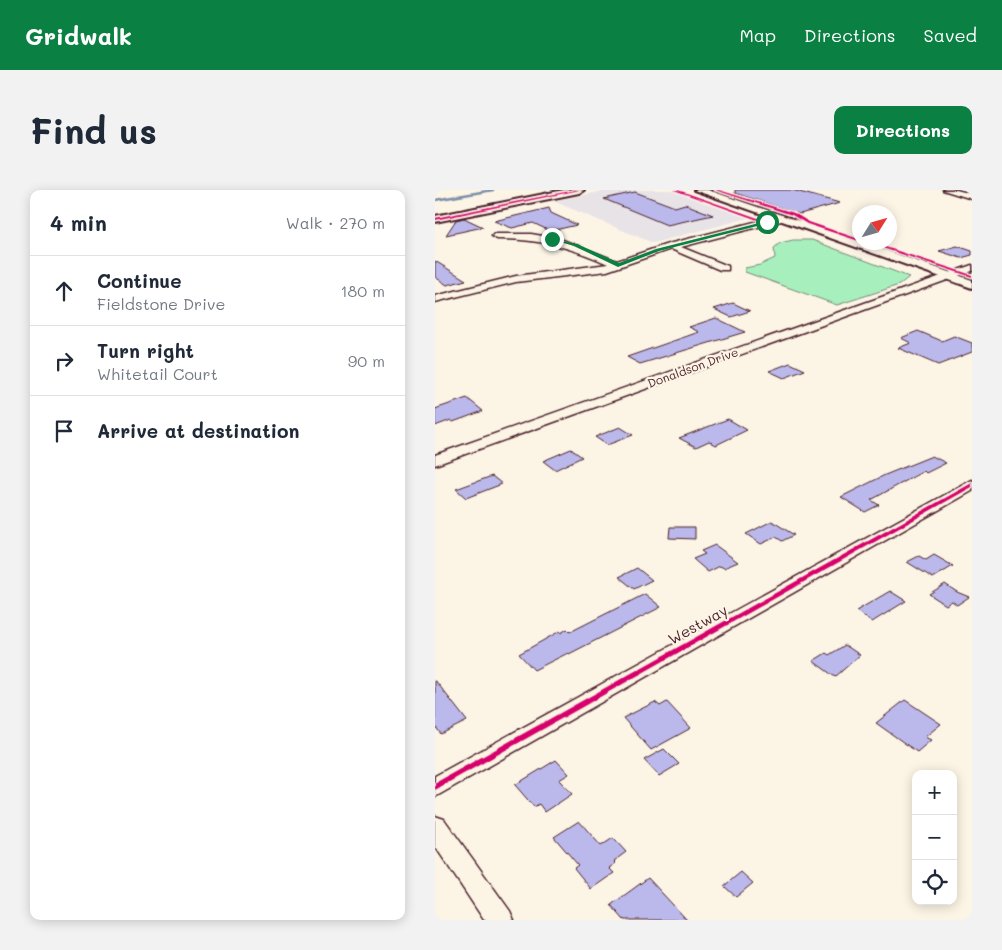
<!DOCTYPE html>
<html lang="en">
<head>
<meta charset="utf-8">
<style>
	:root { --surface:#fff; --page:#f2f2f3; --text:#1f2937; --muted:#747a83; --line:#e0e1e3; --accent:#0b8043 }
	body { margin:0; font-family:Mali,sans-serif; background:var(--page); color:var(--text) }
	.controls { position:absolute; right:15px; bottom:15px; display:grid; overflow:hidden; border-radius:10px; box-shadow:0 2px 12px #0003 }
	.controls button { width:45px; height:45px; display:grid; place-items:center; padding:0; border:0; border-bottom:1px solid var(--line); background:var(--surface); color:var(--text); font:25px sans-serif }
	.compass { position:absolute; left:417px; top:15px; width:45px; height:45px; border-radius:50%; background:var(--surface); box-shadow:0 2px 12px #0003; rotate:53deg }
	.stop { position:absolute; width:15px; height:15px; margin:-11px; border:4px solid #0b8043; border-radius:50%; background:#fff }
	.stop.end { background:#0b8043; border-color:#fff; box-shadow:0 1px 5px #0008 }
	.list { margin:0; padding:0; list-style:none }
	h2 { display:flex; justify-content:space-between; align-items:center; height:65px; margin:0; padding:0 20px; font-size:21px }
	h2 small { font-size:16px; font-weight:400; color:var(--muted) }
	.list li { display:grid; grid-template-columns:32px 1fr auto; gap:15px; align-items:center; box-sizing:border-box; height:70px; padding:0 20px; border-top:1px solid var(--line) }
	.list b { display:block; font-size:19px; white-space:nowrap }
	.list p { margin:0; font-size:16px; white-space:nowrap; color:var(--muted) }
	.list em { font-size:16px; font-style:normal; color:var(--muted) }
	.icon { flex:none; width:28px; height:28px; fill:none; stroke:currentColor; stroke-width:2; stroke-linecap:round; stroke-linejoin:round }
	.map { position:relative; flex:none; width:537px; height:730px; overflow:hidden; border-radius:10px }
	header { display:flex; align-items:center; gap:30px; box-sizing:border-box; height:70px; padding:0 25px; background:var(--accent); color:#fff }
	header strong { font-size:24px }
	nav { display:flex; gap:28px; margin-inline-start:auto; font-size:18px }
	.intro { display:flex; align-items:center; justify-content:space-between; box-sizing:border-box; height:120px; padding:0 30px }
	h1 { margin:0; font-size:35px }
	.button { padding:12px 22px; border-radius:10px; background:var(--accent); color:#fff; font-size:18px; font-weight:700 }
	main { display:flex; gap:30px; padding:0 30px }
	aside { flex:1; background:var(--surface); border-radius:10px; box-shadow:0 2px 12px #0003 }
	.map>svg:first-child { display:block }
	.built { fill:#e8e3e7 }
	.green { fill:#a7f0be; stroke:#788874 }
	.lines { fill:none; stroke-linecap:round; stroke-linejoin:round }
	.stream { stroke:#7b8ea9; stroke-width:2.5 }
	.building { fill:#bbb9eb; stroke:#4a1f2b }
	.minor-casing { stroke:#4a1f2b; stroke-width:3 }
	.tertiary-casing { stroke:#4a1f2b; stroke-width:4 }
	.minor { fill:#fcf5e5; fill-rule:evenodd }
	.tertiary { fill:#fcf5e5; fill-rule:evenodd }
	.cycleway-casing { stroke:#fcf5e5; stroke-width:3 }
	.cycleway { fill:#d6006c; fill-rule:evenodd }
	.route { fill:#0b8043 }
	.labels { text-anchor:middle; stroke-width:4.5; stroke-linejoin:round; paint-order:stroke }
	.far-street-label { font-size:12px; fill:#4a1f2b; stroke:#fcf5e5 }
	.street-label { font-size:15px; fill:#4a1f2b; stroke:#fcf5e5 }
</style>
</head>
<body>
<header>
<strong>Gridwalk</strong>
<nav><a>Map</a><a>Directions</a><a>Saved</a></nav>
</header>
<div class="intro"><h1>Find us</h1><a class="button">Directions</a></div>
<main>
<aside>
<h2>4 min<small>Walk · 270 m</small></h2>
<ul class="list">
<li><svg class="icon" aria-label="ahead" viewBox="0 0 24 24"><path d="M12 20V5M6 11l6-6 6 6"/></svg><div><b>Continue</b><p>Fieldstone Drive</p></div><em>180 m</em></li>
<li><svg class="icon" aria-label="right" viewBox="0 0 24 24"><path d="M7 20v-9h11M14 6l5 5-5 5"/></svg><div><b>Turn right</b><p>Whitetail Court</p></div><em>90 m</em></li>
<li><svg class="icon" aria-label="arrive" viewBox="0 0 24 24"><path d="M6 21V4h12l-3 4 3 4H6"/></svg><div><b>Arrive at destination</b></div></li>
</ul>
</aside>
<div class="map">
<svg width="537" height="730" viewBox="0 0 537 730">
	<rect width="100%" height="100%" fill="#fcf5e5"/>
	<filter id="ink" filterUnits="userSpaceOnUse"><feTurbulence type="fractalNoise" baseFrequency=".02" numOctaves="2"/><feDisplacementMap in="SourceGraphic" scale="10" xChannelSelector="R" yChannelSelector="G"/><feConvolveMatrix kernelMatrix="1 2 1 2 8 2 1 2 1" color-interpolation-filters="sRGB"/></filter>
	<g filter="url(#ink)">
		<polygon class="built" points="174,0 238,0 317,27 218,53 118,11"/>
		<polygon class="green" points="358,50 377,50 474,87 464,95 402,115 310,82 310,78 325,75 340,68 339,58 345,53"/>
		<g class="lines">
			<polyline class="stream" points="0,10 58,0"/>
		</g>
		<g class="building">
			<polygon points="300,0 357,0 405,13 365,24 300,3"/>
			<polygon points="200,2 240,17 250,14 278,25 232,35 169,9"/>
			<polygon points="114,18 116,23 142,35 115,41 98,33 77,38 59,31"/>
			<polygon points="29,28 48,37 11,45 21,30"/>
			<polygon points="522,56 537,61 537,65 526,68 504,61"/>
			<polygon points="0,71 31,90 12,95 0,87"/>
			<polygon points="298,113 315,121 296,127 279,119"/>
			<polygon points="281,128 310,142 205,174 192,167 264,142 254,137"/>
			<polygon points="483,141 507,151 519,146 537,153 537,162 503,175 463,158 476,153 466,148"/>
			<polygon points="355,173 370,180 349,188 334,181"/>
			<polygon points="32,208 48,221 18,232 16,230 0,236 0,219"/>
			<polygon points="293,229 312,240 281,255 274,251 261,257 244,248"/>
			<polygon points="185,237 198,245 172,255 160,247"/>
			<polygon points="136,259 147,267 120,280 108,271"/>
			<polygon points="497,266 511,273 491,283 489,281 436,310 444,315 430,322 406,307 450,285"/>
			<polygon points="57,286 67,294 31,308 21,299"/>
			<polygon points="337,331 359,345 347,351 341,347 326,354 311,344"/>
			<polygon points="235,337 260,337 260,349 234,348"/>
			<polygon points="280,355 303,372 289,378 285,376 273,382 258,369 270,364 266,361"/>
			<polygon points="499,365 518,376 498,388 472,372 484,366 491,370"/>
			<polygon points="202,378 217,390 199,399 184,387"/>
			<polygon points="510,394 522,402 534,407 522,415 517,411 511,415 494,404"/>
			<polygon points="455,401 471,411 437,432 421,421"/>
			<polygon points="210,404 226,417 134,464 133,463 99,480 84,464 125,441 126,443 132,439 135,442"/>
			<polygon points="410,455 425,465 400,487 378,471 391,463 394,465"/>
			<polygon points="0,490 32,531 6,544 0,536"/>
			<polygon points="470,510 506,534 490,547 496,550 482,562 441,533"/>
			<polygon points="220,512 225,516 232,512 256,538 216,560 188,528"/>
			<polygon points="229,559 244,574 224,586 209,570"/>
			<polygon points="121,570 134,584 124,590 137,604 110,622 104,614 99,617 80,595"/>
			<polygon points="144,631 166,656 178,648 191,662 179,671 181,673 174,678 179,683 156,699 139,678 143,675 119,647"/>
			<polygon points="306,682 318,693 301,707 289,696"/>
			<polygon points="213,688 252,730 189,730 176,715"/>
		</g>
		<g class="lines">
			<defs>
				<g id="minor">
					<polygon points="508,0 521,0 537,4 537,9"/>
					<path d="M 347,25 L 351,28 L 350,30 L 246,57 L 293,76 L 293,80 L 285,80 L 236,59 L 172,81 L 81,92 L 0,112 L 0,106 L 81,86 L 173,74 C 136,57 103,49 62,49 L 57,46 L 59,44 L 96,44 L 125,49 L 182,71 L 233,54 Z"/>
					<polygon points="537,75 537,81 0,275 0,265"/>
					<polygon points="537,290 537,301 0,607 0,586"/>
					<polygon points="0,626 9,629 75,721 79,730 49,730 0,656"/>
				</g>
				<g id="tertiary">
					<polygon points="129,0 149,0 144,3 0,32 0,26"/>
					<polygon points="259,0 273,0 537,90 537,98"/>
				</g>
			</defs>
			<use href="#minor" class="minor-casing"/>
			<use href="#tertiary" class="tertiary-casing"/>
			<use href="#minor" class="minor"/>
			<use href="#tertiary" class="tertiary"/>
			<defs>
				<g id="cycleway">
					<polygon points="140,0 145,0 0,30 0,28"/>
					<polygon points="239,0 243,0 337,33 334,34"/>
					<polygon points="280,0 284,0 359,23 374,32 424,49 424,51 372,34 357,25"/>
					<polygon points="429,52 435,52 537,85 537,87"/>
					<polygon points="537,293 537,297 0,600 0,593"/>
				</g>
			</defs>
			<use href="#cycleway" class="cycleway-casing"/>
			<use href="#cycleway" class="cycleway"/>
		</g>
	</g>
	<polygon class="route" points="332,31 334,33 224,61 183,77 139,56 115,49 142,54 184,73 221,59"/>
	<g class="labels">
		<g class="far-street-label">
			<text transform="translate(258 178) rotate(-20)" y="4">Donaldson Drive</text>
		</g>
		<g class="street-label">
			<text transform="translate(263 435) rotate(-29)" y="5">Westway</text>
		</g>
	</g>
</svg>
<div class="controls">
<button>+</button>
<button>−</button>
<button><svg class="icon" aria-label="locate" viewBox="0 0 24 24"><circle cx="12" cy="12" r="6"/><path d="M12 2v4M12 18v4M2 12h4M18 12h4"/></svg></button>
</div>
<svg class="compass" viewBox="-18 -18 36 36"><path d="M0-13l5 13h-10z" fill="#e53935"/><path d="M0 13l5-13h-10z" fill="#747a83"/></svg>
<div class="stop" style="left:332px;top:32px"></div>
<div class="stop end" style="left:117px;top:49px"></div>
</div>
</main>
</body>
</html>
